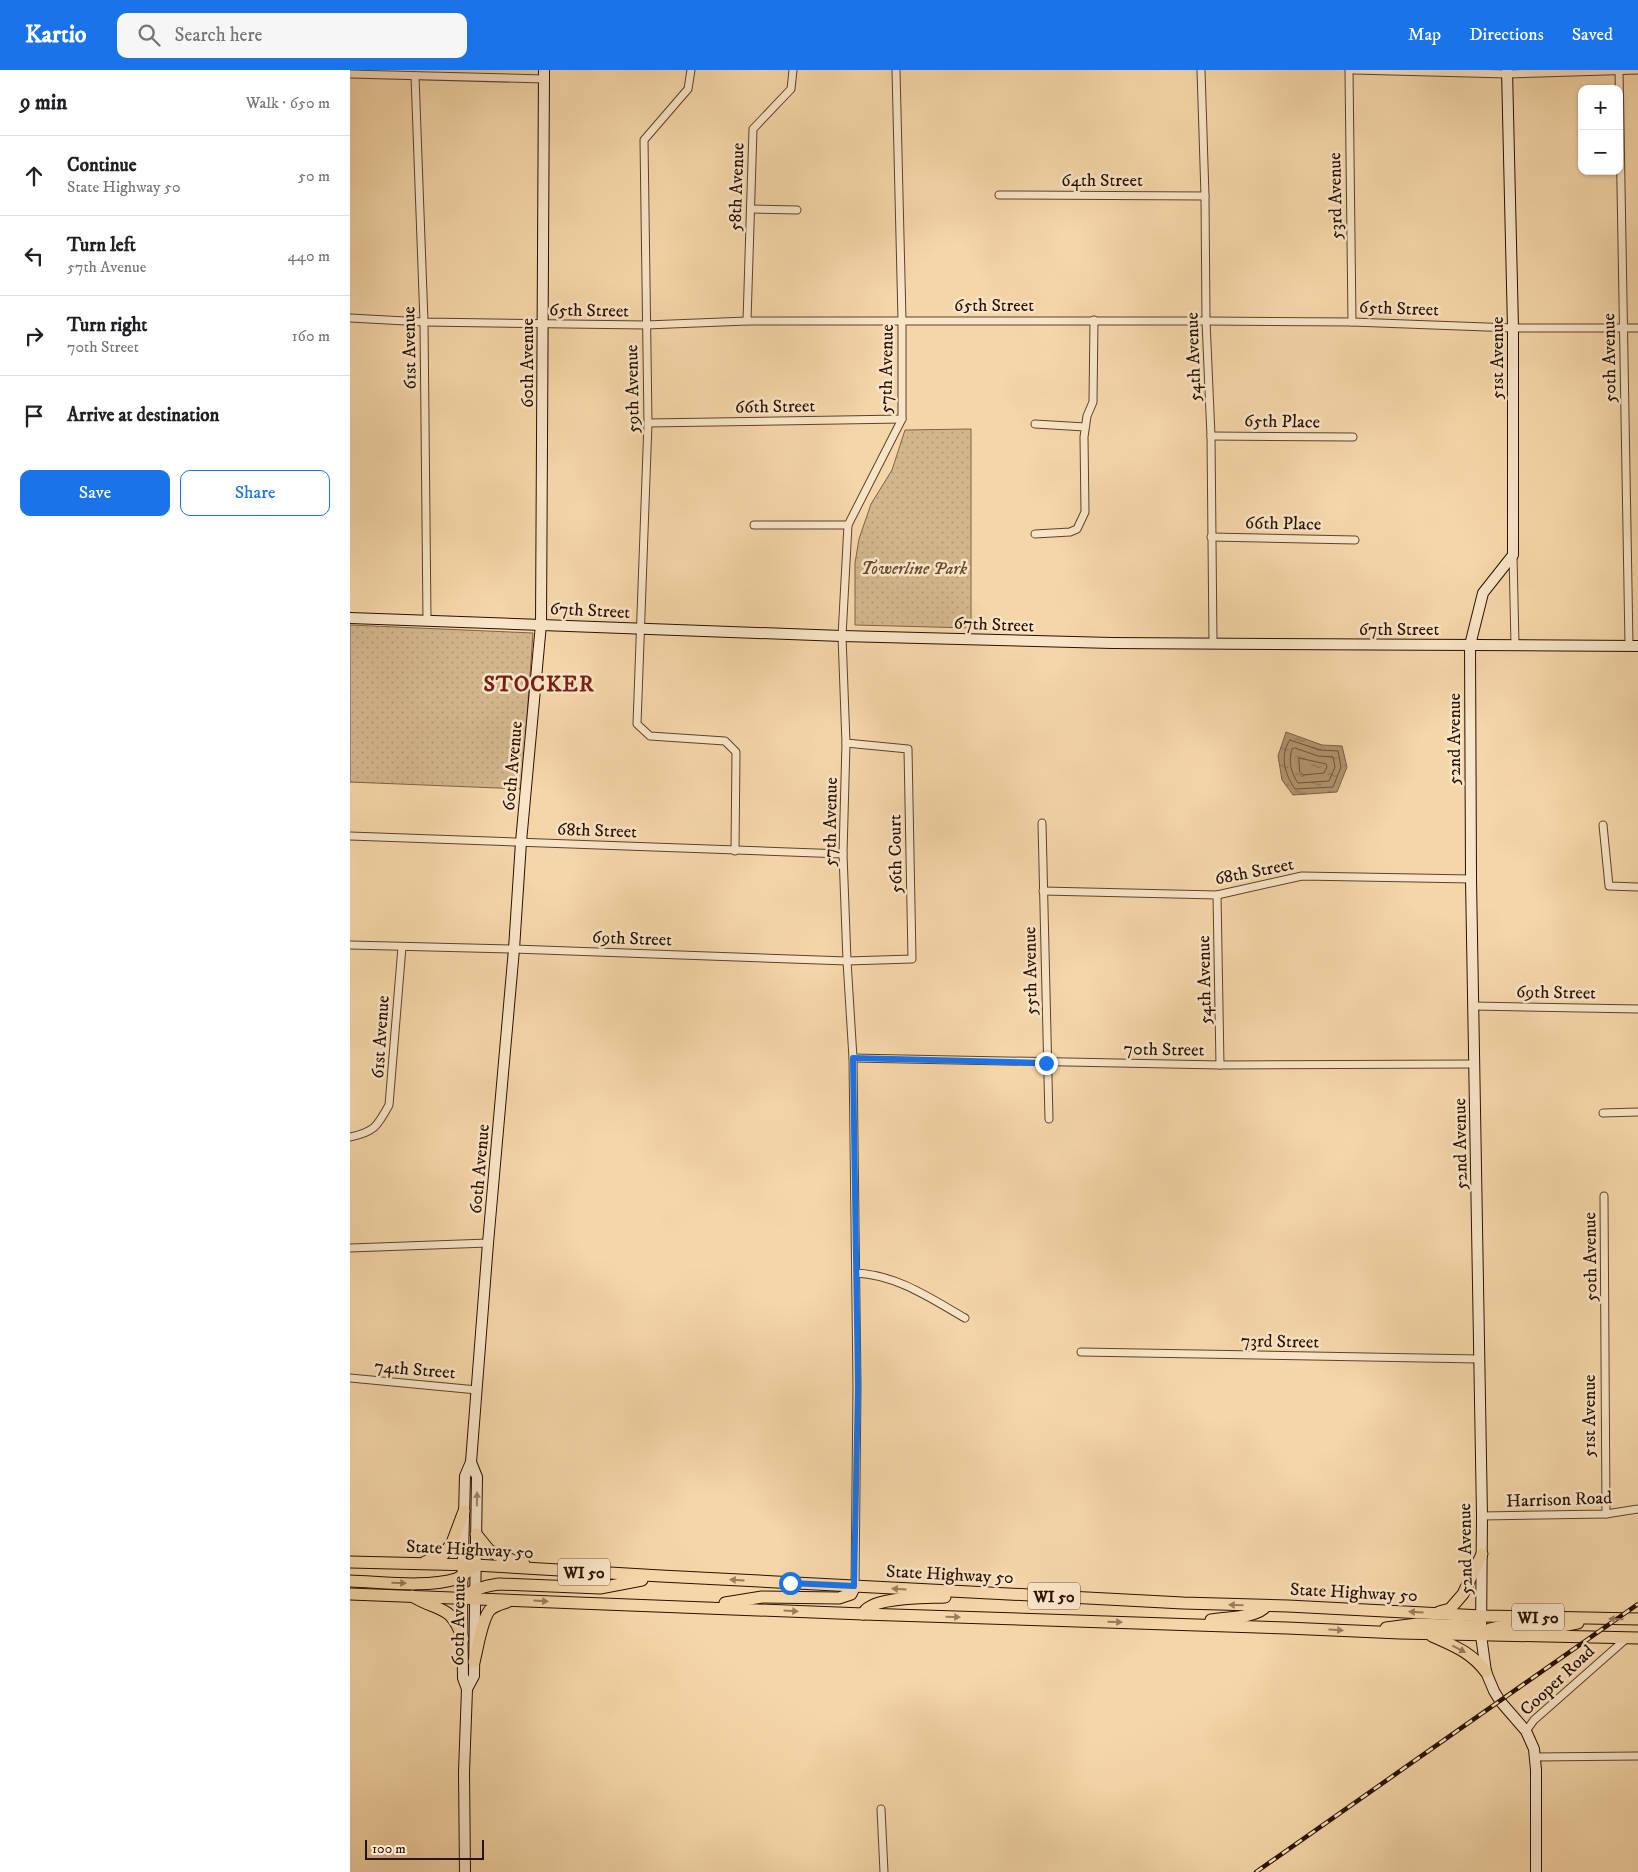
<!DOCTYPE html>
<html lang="en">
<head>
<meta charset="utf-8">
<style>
	:root { --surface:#fff; --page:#f6f6f6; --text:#202124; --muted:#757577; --line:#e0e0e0; --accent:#1a73e8 }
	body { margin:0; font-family:"IM FELL DW Pica",serif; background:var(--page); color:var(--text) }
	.controls { position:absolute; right:15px; top:15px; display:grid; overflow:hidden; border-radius:10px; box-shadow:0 1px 4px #0004 }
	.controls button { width:45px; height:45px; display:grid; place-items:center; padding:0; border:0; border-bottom:1px solid var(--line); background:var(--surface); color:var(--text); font:25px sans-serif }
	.scale { position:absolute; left:15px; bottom:12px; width:119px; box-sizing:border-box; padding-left:5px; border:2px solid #291100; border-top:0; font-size:14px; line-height:18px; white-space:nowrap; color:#291100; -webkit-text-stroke:4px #f8e4c6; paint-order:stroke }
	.stop { position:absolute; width:15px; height:15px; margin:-11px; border:4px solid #1a73e8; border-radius:50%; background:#fff }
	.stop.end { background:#1a73e8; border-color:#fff; box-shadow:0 1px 5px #0008 }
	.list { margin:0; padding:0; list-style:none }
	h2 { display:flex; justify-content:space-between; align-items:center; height:65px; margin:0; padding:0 20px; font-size:21px }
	h2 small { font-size:16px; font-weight:400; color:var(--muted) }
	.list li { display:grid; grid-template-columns:32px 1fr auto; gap:15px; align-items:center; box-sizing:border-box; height:80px; padding:0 20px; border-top:1px solid var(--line) }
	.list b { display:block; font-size:19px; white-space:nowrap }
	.list p { margin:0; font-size:16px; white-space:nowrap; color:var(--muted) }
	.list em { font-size:16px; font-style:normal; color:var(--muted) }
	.actions { display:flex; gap:10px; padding:15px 20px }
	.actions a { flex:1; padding:11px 0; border:1px solid var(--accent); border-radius:10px; text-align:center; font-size:18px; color:var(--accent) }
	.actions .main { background:var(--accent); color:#fff }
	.icon { flex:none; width:28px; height:28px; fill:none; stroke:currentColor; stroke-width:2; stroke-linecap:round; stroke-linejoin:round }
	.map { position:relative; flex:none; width:1288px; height:1802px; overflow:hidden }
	header { display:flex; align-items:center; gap:30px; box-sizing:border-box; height:70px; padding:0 25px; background:var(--accent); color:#fff }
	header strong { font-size:24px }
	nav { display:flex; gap:28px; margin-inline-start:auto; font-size:18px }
	.search { width:350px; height:45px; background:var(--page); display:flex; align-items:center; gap:12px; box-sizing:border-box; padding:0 18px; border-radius:10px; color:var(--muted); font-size:19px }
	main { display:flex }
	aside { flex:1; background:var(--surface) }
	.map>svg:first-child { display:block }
	.park { fill:url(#park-dots); stroke:#7e6346 }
	.water { fill:url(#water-ripples); stroke:#7a5f43 }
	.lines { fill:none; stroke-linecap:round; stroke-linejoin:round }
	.shore { stroke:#6c5238; stroke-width:1 }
	.street-casing { stroke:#5c422a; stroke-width:9 }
	.secondary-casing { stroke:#291100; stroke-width:12 }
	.primary-casing { stroke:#291100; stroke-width:13 }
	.street { stroke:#f8e4c6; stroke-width:7 }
	.secondary { stroke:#f8e4c6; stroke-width:10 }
	.primary { stroke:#f5d6a8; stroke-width:11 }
	.rail-casing { stroke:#291100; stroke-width:4.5 }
	.rail { stroke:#f8e4c6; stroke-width:2.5; stroke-dasharray:8; stroke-linecap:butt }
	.oneway { fill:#9b856d }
	.oneway2 { fill:#997d5c }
	.route { stroke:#1a73e8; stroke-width:6 }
	.labels { text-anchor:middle; stroke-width:5; stroke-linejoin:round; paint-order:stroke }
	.shield { fill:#f8e4c6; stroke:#67503b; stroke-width:1 }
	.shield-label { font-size:16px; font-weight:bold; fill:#291100 }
	.street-label { font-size:18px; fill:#291100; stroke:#f8e4c6 }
	.park-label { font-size:18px; font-style:italic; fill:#644a31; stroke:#f8e4c6 }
	.district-label { font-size:22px; font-weight:bold; letter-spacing:1px; fill:#7a1f14; stroke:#f8e4c6 }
</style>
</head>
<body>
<header>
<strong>Kartio</strong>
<div class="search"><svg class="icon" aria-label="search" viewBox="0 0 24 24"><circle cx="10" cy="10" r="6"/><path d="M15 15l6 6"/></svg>Search here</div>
<nav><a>Map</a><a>Directions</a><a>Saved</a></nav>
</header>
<main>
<aside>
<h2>9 min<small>Walk · 650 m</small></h2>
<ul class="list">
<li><svg class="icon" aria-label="ahead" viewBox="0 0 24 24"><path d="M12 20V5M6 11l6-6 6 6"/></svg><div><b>Continue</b><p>State Highway 50</p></div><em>50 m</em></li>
<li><svg class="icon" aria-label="left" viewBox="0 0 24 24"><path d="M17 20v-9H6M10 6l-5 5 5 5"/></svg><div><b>Turn left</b><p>57th Avenue</p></div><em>440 m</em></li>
<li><svg class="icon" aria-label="right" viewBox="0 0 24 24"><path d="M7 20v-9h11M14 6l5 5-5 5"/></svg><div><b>Turn right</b><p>70th Street</p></div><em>160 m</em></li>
<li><svg class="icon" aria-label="arrive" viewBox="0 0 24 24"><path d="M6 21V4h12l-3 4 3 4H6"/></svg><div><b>Arrive at destination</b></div></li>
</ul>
<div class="actions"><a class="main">Save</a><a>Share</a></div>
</aside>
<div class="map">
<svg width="1288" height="1802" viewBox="0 0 1288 1802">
	<defs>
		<pattern id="park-dots" width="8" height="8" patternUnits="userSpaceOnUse" patternTransform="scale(1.25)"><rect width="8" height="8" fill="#d2b58b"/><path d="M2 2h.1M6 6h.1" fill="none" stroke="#b49b76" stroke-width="1.8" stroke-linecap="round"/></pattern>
		<pattern id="water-ripples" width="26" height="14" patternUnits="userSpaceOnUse" patternTransform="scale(1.25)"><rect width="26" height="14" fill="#b0936f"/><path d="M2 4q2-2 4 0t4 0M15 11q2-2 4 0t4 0" fill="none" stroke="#8f7759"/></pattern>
	</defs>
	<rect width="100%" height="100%" fill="#f5d6a8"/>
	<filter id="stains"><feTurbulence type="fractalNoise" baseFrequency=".004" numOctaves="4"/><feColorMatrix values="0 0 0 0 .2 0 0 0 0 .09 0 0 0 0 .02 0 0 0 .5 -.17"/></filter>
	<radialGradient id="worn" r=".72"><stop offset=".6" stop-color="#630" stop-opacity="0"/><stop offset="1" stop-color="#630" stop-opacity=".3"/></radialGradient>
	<g class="park">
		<polygon points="621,359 621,558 505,555 505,493 509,469 521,434 542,400 555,360"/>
		<polygon points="0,555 183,563 172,719 0,712"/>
	</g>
	<polygon class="water" points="936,662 972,675 992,676 997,697 987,722 943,725 932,710 928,686"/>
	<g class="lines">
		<g class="shore">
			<path d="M 940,670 L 970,680 L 988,681 L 991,697 L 983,717 L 945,719 C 935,705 929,685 940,670 Z"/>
			<path d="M 945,678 L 968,686 L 983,687 L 985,697 L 979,711 L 948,713 C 941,703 938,691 942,679 Z"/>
			<polygon points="949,688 976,694 977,697 974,703 953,705 950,702"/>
		</g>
		<defs>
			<g id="street">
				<polyline points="341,0 338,19 294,70 298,353 287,654 300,666 375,671 386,682 385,781"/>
				<polyline points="851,0 855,126 856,251 861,366 863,573"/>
				<polyline points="999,0 1002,252"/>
				<polyline points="1004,0 1157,4 1288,0"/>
				<polyline points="1269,0 1279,575"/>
				<polyline points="0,4 194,9"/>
				<polyline points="65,6 74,252 77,550"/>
				<polyline points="649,125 855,126"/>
				<polyline points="401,139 447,140"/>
				<polyline points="0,248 74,252 296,255 397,251 856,251 1002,252 1163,258 1288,258"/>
				<polyline points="397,251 403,59 441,19 443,0"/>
				<polyline points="298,353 552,349"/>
				<polyline points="685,354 735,357"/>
				<polyline points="861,366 1003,367"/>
				<polyline points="404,455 498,455"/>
				<polyline points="685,464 720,462 727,459 735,442 734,367 737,346 743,332 744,250"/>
				<polyline points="861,467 1005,470"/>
				<polyline points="1163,485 1165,575"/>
				<polyline points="692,753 699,1049"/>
				<polyline points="1253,755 1259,816 1288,817"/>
				<polyline points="0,766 493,784"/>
				<polyline points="693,821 867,825 952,806 1121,809"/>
				<polyline points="867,825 870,995"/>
				<polyline points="0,875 164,879 497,891 562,889 558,679 496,673"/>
				<polyline points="1123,936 1288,939"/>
				<polyline points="503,988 870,995 1125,994"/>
				<polyline points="1253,1043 1288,1042"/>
				<path d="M 0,1067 C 24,1062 27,1057 39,1035 L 52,877"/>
				<polyline points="1254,1126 1256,1444"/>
				<polyline points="0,1178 138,1173"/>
				<path d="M 506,1203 C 547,1205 580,1228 615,1248"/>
				<polyline points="731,1282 1128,1289"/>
				<polyline points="0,1308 127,1320"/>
				<polyline points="1132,1446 1256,1444 1288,1439"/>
				<polyline points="505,1516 507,1316 503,988 497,891 493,784 496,673 492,566 498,455 552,349 552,250 546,0"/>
				<polyline points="1176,1661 1184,1650 1277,1568"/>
				<polyline points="1185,1687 1288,1686"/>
				<polyline points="531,1739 534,1802"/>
			</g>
			<g id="secondary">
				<polyline points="1157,0 1163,258 1163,485 1133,523 1120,575 1121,809 1132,1446 1131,1565 1136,1602 1144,1621 1150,1631 1176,1661 1184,1679 1186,1700 1186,1802"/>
				<polyline points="0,548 492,566 762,573 1288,576"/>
				<polyline points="117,1619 124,1606 127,1407 121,1392"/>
				<polyline points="115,1802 114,1702 117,1619 113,1608 112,1527 115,1406 121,1392 138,1173 164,879 171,772 191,554 194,0"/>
			</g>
			<g id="primary">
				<polyline points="126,1464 139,1480 147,1485 174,1494"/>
				<polyline points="0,1492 125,1495 311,1506 833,1533 938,1536 1132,1546 1288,1549"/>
				<polyline points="75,1492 93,1485 102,1473 114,1441"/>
				<path d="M 0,1511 C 32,1512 76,1518 106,1509 C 114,1506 119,1500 125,1495"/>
				<polyline points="0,1524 513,1544 937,1558 1050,1563 1288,1568"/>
				<path d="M 62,1526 C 90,1543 100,1533 113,1569"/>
				<path d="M 112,1527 C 125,1519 134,1516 149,1514 L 250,1518 L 292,1510"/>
				<polyline points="375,1533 412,1527 489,1528 501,1524 505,1516"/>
				<polyline points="1089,1542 1100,1539 1113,1524 1132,1484"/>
				<path d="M 513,1544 C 520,1526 577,1528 595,1527"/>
				<path d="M 861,1550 C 877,1547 907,1548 916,1536"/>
				<polyline points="1036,1558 1067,1554 1124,1556 1130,1551 1132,1546"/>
				<path d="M 1133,1563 C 1145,1552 1176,1558 1192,1557 C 1204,1557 1216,1556 1228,1553"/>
				<path d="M 1082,1566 C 1104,1576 1121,1582 1136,1602"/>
				<path d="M 124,1592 C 128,1577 131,1553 139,1541 C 143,1536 151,1534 157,1532"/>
			</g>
		</defs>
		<use href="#street" class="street-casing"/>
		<use href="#secondary" class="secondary-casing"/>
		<use href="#primary" class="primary-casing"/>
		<use href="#street" class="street"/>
		<use href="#secondary" class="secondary"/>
		<use href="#primary" class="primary"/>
		<defs>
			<polyline id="rail" points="906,1802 1288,1534"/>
		</defs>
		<use href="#rail" class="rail-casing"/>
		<use href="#rail" class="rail"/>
	</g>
	<defs><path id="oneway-solid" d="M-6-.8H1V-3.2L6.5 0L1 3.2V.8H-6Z" transform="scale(1.25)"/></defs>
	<use class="oneway" href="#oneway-solid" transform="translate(127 1429) rotate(-89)"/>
	<g class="oneway2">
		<use href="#oneway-solid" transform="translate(387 1510) rotate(-177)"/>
		<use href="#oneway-solid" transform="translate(49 1513) rotate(2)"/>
		<use href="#oneway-solid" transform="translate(549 1519) rotate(-177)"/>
		<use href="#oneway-solid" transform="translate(191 1531) rotate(3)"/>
		<use href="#oneway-solid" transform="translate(886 1535) rotate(-179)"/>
		<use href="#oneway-solid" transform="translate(441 1541) rotate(3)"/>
		<use href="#oneway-solid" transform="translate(1066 1542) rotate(-177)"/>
		<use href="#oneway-solid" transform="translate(603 1547) rotate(2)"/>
		<use href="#oneway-solid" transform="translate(1266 1549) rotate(-179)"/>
		<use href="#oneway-solid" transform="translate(765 1552) rotate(1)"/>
		<use href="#oneway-solid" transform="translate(986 1560) rotate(3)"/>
		<use href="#oneway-solid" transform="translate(1109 1579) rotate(27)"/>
	</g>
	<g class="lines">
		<polyline class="route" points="440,1513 504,1516 508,1316 503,988 696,993"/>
	</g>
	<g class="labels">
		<g class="shield">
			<rect x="208" y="1488.5" width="52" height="27" rx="4"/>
			<rect x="678" y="1512.5" width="52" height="27" rx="4"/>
			<rect x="1162" y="1533.5" width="52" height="27" rx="4"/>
		</g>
		<g class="shield-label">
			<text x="234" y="1508">WI 50</text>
			<text x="704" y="1532">WI 50</text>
			<text x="1188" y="1553">WI 50</text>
		</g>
		<g class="street-label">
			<text x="752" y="116">64th Street</text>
			<text transform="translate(386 117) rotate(-88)" y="6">58th Avenue</text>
			<text transform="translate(985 126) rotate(-91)" y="6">53rd Avenue</text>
			<text x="644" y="241">65th Street</text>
			<text transform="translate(1049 238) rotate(2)" y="6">65th Street</text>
			<text transform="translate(239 240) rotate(1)" y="6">65th Street</text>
			<text transform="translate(59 278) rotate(-91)" y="6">61st Avenue</text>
			<text transform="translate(843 287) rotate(-92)" y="6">54th Avenue</text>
			<text transform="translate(1147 288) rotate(-90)" y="6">51st Avenue</text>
			<text transform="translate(1259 288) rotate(-91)" y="6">50th Avenue</text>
			<text transform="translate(177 293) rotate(-90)" y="6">60th Avenue</text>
			<text transform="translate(536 299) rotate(-89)" y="6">57th Avenue</text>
			<text transform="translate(282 319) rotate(-91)" y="6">59th Avenue</text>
			<text transform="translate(425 336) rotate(-1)" y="6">66th Street</text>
			<text transform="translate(932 351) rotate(1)" y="6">65th Place</text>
			<text transform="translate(933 453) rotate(1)" y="6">66th Place</text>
			<text transform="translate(240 540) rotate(3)" y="6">67th Street</text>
			<text transform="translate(644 554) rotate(2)" y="6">67th Street</text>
			<text x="1049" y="565">67th Street</text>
			<text transform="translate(1104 669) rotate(-90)" y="6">52nd Avenue</text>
			<text transform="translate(162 696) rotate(-85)" y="6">60th Avenue</text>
			<text transform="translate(480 752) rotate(-89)" y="6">57th Avenue</text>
			<text transform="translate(247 760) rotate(2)" y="6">68th Street</text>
			<text transform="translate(545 784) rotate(-91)" y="6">56th Court</text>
			<text transform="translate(904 801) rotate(-11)" y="6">68th Street</text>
			<text transform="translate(282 868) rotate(2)" y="6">69th Street</text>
			<text transform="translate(680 901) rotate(-91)" y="6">55th Avenue</text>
			<text transform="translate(854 910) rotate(-91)" y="6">54th Avenue</text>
			<text transform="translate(1206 922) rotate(1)" y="6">69th Street</text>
			<text transform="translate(30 967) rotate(-86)" y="6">61st Avenue</text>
			<text transform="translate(814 979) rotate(1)" y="6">70th Street</text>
			<text transform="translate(1110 1074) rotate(-91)" y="6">52nd Avenue</text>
			<text transform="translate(129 1099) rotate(-85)" y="6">60th Avenue</text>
			<text transform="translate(1240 1187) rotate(-91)" y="6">50th Avenue</text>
			<text transform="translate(930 1271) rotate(1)" y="6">73rd Street</text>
			<text transform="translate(65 1299) rotate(5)" y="6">74th Street</text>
			<text transform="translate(1239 1346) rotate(-90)" y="6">51st Avenue</text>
			<text transform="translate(1209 1429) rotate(-2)" y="6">Harrison Road</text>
			<text transform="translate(120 1479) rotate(3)" y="6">State Highway 50</text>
			<text transform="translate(1115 1479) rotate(-91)" y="6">52nd Avenue</text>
			<text transform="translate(600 1504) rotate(3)" y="6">State Highway 50</text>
			<text transform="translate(1004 1522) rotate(3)" y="6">State Highway 50</text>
			<text transform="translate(108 1551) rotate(-89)" y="6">60th Avenue</text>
			<text transform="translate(1207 1610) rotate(-43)" y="6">Cooper Road</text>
		</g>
		<g class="park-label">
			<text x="564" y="504">Towerline Park</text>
		</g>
		<g class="district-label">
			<text x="189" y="621">STOCKER</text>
		</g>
	</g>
	<rect width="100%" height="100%" filter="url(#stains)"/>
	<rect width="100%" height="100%" fill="url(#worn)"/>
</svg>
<div class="controls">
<button>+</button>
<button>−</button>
</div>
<div class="scale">100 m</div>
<div class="stop" style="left:440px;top:1513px"></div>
<div class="stop end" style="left:696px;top:993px"></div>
</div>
</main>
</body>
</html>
